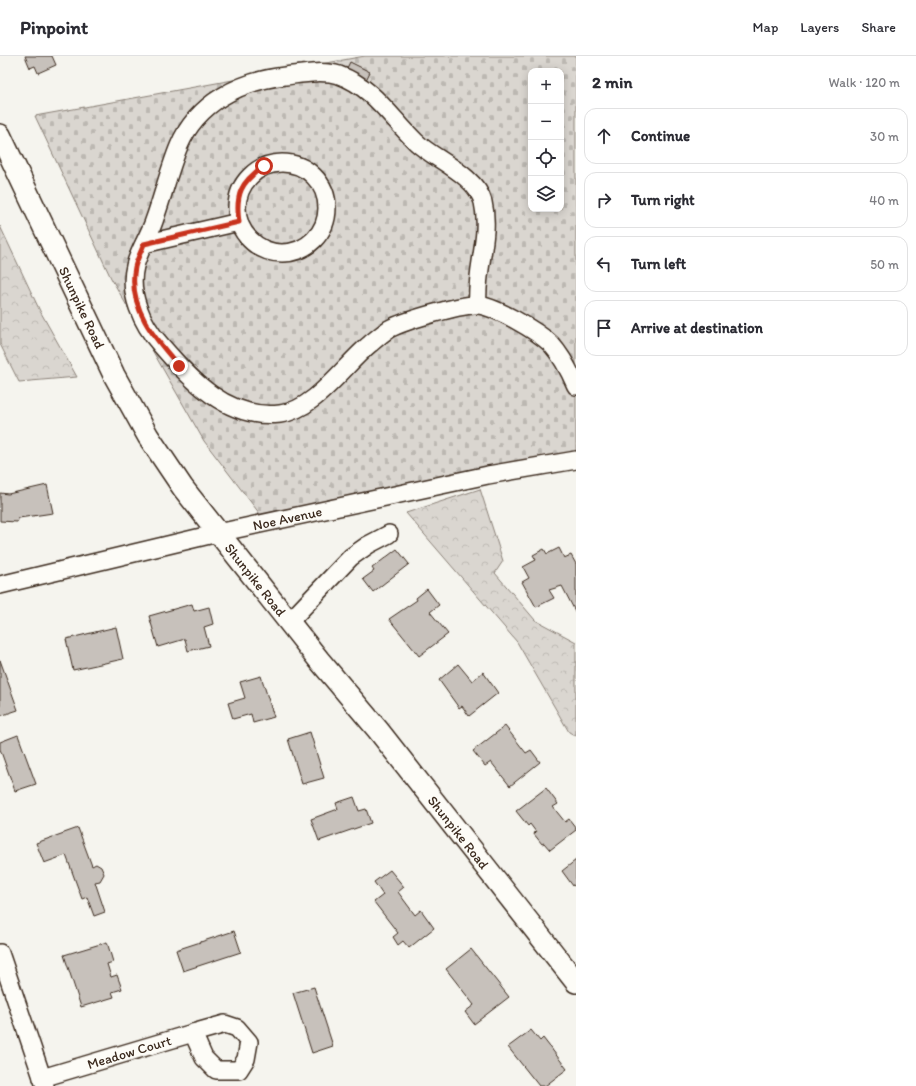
<!DOCTYPE html>
<html lang="en">
<head>
<meta charset="utf-8">
<style>
	:root { --surface:#fff; --page:#f7f7f7; --text:#2b2b33; --muted:#7c7c81; --line:#e1e1e2 }
	body { margin:0; font-family:Itim,sans-serif; background:var(--page); color:var(--text) }
	.controls { position:absolute; right:12px; top:12px; display:grid; overflow:hidden; border-radius:8px; box-shadow:0 2px 10px #0003 }
	.controls button { width:36px; height:36px; display:grid; place-items:center; padding:0; border:0; border-bottom:1px solid var(--line); background:var(--surface); color:var(--text); font:20px sans-serif }
	.stop { position:absolute; width:12px; height:12px; margin:-9px; border:3px solid #c8321e; border-radius:50%; background:#fff }
	.stop.end { background:#c8321e; border-color:#fff; box-shadow:0 1px 4px #0008 }
	.list { margin:0; padding:0; list-style:none }
	h2 { display:flex; justify-content:space-between; align-items:center; height:52px; margin:0; padding:0 16px; font-size:17px }
	h2 small { font-size:13px; font-weight:400; color:var(--muted) }
	.list li { display:grid; grid-template-columns:26px 1fr auto; gap:12px; align-items:center; box-sizing:border-box; height:56px; margin:0 8px 8px; padding:0 8px; border:1px solid var(--line); border-radius:12px }
	.list b { display:block; font-size:15px; white-space:nowrap }
	.list em { font-size:13px; font-style:normal; color:var(--muted) }
	.icon { flex:none; width:22px; height:22px; fill:none; stroke:currentColor; stroke-width:2; stroke-linecap:round; stroke-linejoin:round }
	.map { position:relative; flex:none; width:576px; height:1030px; overflow:hidden }
	header { display:flex; align-items:center; gap:24px; box-sizing:border-box; height:56px; padding:0 20px; background:var(--surface); border-bottom:1px solid var(--line) }
	header strong { font-size:19px }
	nav { display:flex; gap:22px; margin-inline-start:auto; font-size:14px }
	main { display:flex }
	aside { flex:1; background:var(--surface) }
	.map>svg:first-child { display:block }
	.forest { fill:url(#forest-crowns); stroke:#8a8077 }
	.cemetery { fill:url(#cemetery-stones); stroke:#8a8077; fill-rule:evenodd }
	.building { fill:#c7c1bb; stroke:#3b2a1e }
	.lines { fill:none; stroke-linecap:round; stroke-linejoin:round }
	.minor-casing { stroke:#3b2a1e; stroke-width:20 }
	.major-casing { stroke:#3b2a1e; stroke-width:24 }
	.minor { stroke:#fdfcf7; stroke-width:17 }
	.major { stroke:#fdfcf7; stroke-width:21 }
	.route { stroke:#c8321e; stroke-width:5 }
	.labels { text-anchor:middle; stroke-width:3; stroke-linejoin:round; paint-order:stroke }
	.street-label { font-size:14px; fill:#3b2a1e; stroke:#fdfcf7 }
</style>
</head>
<body>
<header>
<strong>Pinpoint</strong>
<nav><a>Map</a><a>Layers</a><a>Share</a></nav>
</header>
<main>
<div class="map">
<svg width="576" height="1030" viewBox="0 0 576 1030">
	<defs>
		<pattern id="forest-crowns" width="20" height="18" patternUnits="userSpaceOnUse"><rect width="20" height="18" fill="#dad6d0"/><path d="M2 6a3 3 0 1 1 6 0M12 15a3 3 0 1 1 6 0" fill="none" stroke="#bcb8b2"/></pattern>
		<pattern id="cemetery-stones" width="16" height="16" patternUnits="userSpaceOnUse"><rect width="16" height="16" fill="#dad6d0"/><path d="M2 7V4a2 2 0 0 1 4 0v3zM10 15v-3a2 2 0 0 1 4 0v3z" fill="#bcb8b2"/></pattern>
	</defs>
	<rect width="100%" height="100%" fill="#f5f4ee"/>
	<filter id="ink" filterUnits="userSpaceOnUse"><feTurbulence type="fractalNoise" baseFrequency=".025" numOctaves="2"/><feDisplacementMap in="SourceGraphic" scale="8" xChannelSelector="R" yChannelSelector="G"/><feConvolveMatrix kernelMatrix="1 2 1 2 8 2 1 2 1" color-interpolation-filters="sRGB"/></filter>
	<g filter="url(#ink)">
		<g class="forest">
			<polygon points="0,170 40,255 77,321 19,326 0,288"/>
			<polygon points="480,433 503,505 495,517 535,564 576,586 576,680 569,676 517,586 406,457"/>
		</g>
		<path class="cemetery" d="M 365,0 L 576,0 L 576,398 L 266,466 L 204,385 L 111,222 L 35,60 ZM 531,15 L 561,15 L 561,153 L 531,153 Z"/>
		<g class="building">
			<polygon points="25,0 52,0 56,9 38,17 35,10 30,12"/>
			<polygon points="350,6 370,16 364,28 344,18"/>
			<polygon points="47,429 53,457 19,462 17,466 0,465 0,437 8,438"/>
			<polygon points="559,492 564,502 571,499 576,508 576,557 562,530 549,534 554,542 536,551 522,526 529,522 523,511 536,504 533,499 544,493 547,498"/>
			<polygon points="397,493 409,508 373,536 363,523 374,515 372,512"/>
			<polygon points="427,533 439,549 430,556 448,578 419,600 389,563 417,544 416,542"/>
			<polygon points="192,548 194,555 209,551 213,568 204,571 209,590 188,595 185,583 158,591 149,560"/>
			<polygon points="116,571 123,603 73,614 66,583"/>
			<polygon points="0,604 18,654 0,660"/>
			<polygon points="458,608 472,625 483,616 498,637 469,660 462,650 459,652 439,624"/>
			<polygon points="261,620 274,661 253,667 251,658 233,663 228,647 245,642 240,626"/>
			<polygon points="505,670 526,697 531,694 540,706 510,730 491,706 485,710 473,695"/>
			<polygon points="310,676 324,722 302,728 288,683"/>
			<polygon points="18,679 36,728 15,735 0,693 0,686"/>
			<polygon points="546,732 558,748 553,751 565,766 569,763 576,772 576,774 550,794 544,787 542,788 533,777 536,776 530,768 528,770 516,755"/>
			<polygon points="354,741 359,755 366,753 371,767 319,785 311,763 338,753 336,747"/>
			<polygon points="78,772 92,810 96,808 101,811 104,818 100,825 95,826 105,856 94,860 87,841 82,843 66,799 44,807 36,787"/>
			<polygon points="576,804 576,828 573,830 562,815"/>
			<polygon points="390,814 404,831 398,836 415,859 421,854 434,872 409,892 403,885 398,889 393,881 398,877 374,846 383,839 374,826"/>
			<polygon points="234,875 241,896 183,915 176,894"/>
			<polygon points="107,886 113,906 107,908 111,921 117,919 122,933 112,936 114,941 81,951 64,899"/>
			<polygon points="471,893 509,941 474,968 465,956 474,949 446,913"/>
			<polygon points="314,931 333,990 312,997 293,937"/>
			<polygon points="531,974 540,985 543,982 567,1013 545,1030 539,1030 508,991"/>
		</g>
		<g class="lines">
			<defs>
				<g id="minor">
					<circle cx="282" cy="152" r="45"/>
					<polyline points="144,188 239,166"/>
					<path d="M 478,248 C 475,214 491,180 483,146 C 476,119 435,104 416,86 C 391,62 373,31 339,19 C 322,14 302,18 285,20 C 240,25 197,47 179,90 C 169,114 163,140 154,165 C 149,180 139,194 135,210 C 128,237 142,268 160,288 C 191,324 227,364 280,358 C 315,354 344,309 370,288 C 376,283 383,277 389,273 C 404,265 461,248 477,249 C 495,250 537,275 551,288 C 561,299 570,316 576,330"/>
					<path id="s1" d="M 0,529 L 218,477 L 488,419 L 576,404"/>
					<polyline points="289,566 351,501 368,489 389,478"/>
					<polyline points="0,897 45,1030"/>
					<polygon points="225,968 237,972 249,986 246,1003 239,1014 216,1014 204,1002 193,977"/>
					<path id="s2" d="M 42,1022 L 193,977"/>
				</g>
				<g id="major">
					<path id="s3" d="M 0,79 L 114,319 L 148,380 L 183,432 L 319,604 L 378,674 L 576,926"/>
				</g>
			</defs>
			<use href="#minor" class="minor-casing"/>
			<use href="#major" class="major-casing"/>
			<use href="#minor" class="minor"/>
			<use href="#major" class="major"/>
		</g>
	</g>
	<g class="lines" filter="url(#ink)">
		<path class="route" d="M 179,310 C 155,283 127,251 135,211 C 137,203 141,196 144,188 L 239,166 C 235,138 241,126 264,110"/>
	</g>
	<g class="labels">
		<g class="street-label">
			<text dy="5" stroke="none"><textPath href="#s3" startOffset="191">Shunpike Road</textPath></text>
			<text dy="5" stroke="none"><textPath href="#s1" startOffset="295">Noe Avenue</textPath></text>
			<text dy="5" stroke="none"><textPath href="#s3" startOffset="515">Shunpike Road</textPath></text>
			<text dy="5" stroke="none"><textPath href="#s3" startOffset="839">Shunpike Road</textPath></text>
			<text dy="5" stroke="none"><textPath href="#s2" startOffset="91">Meadow Court</textPath></text>
		</g>
	</g>
</svg>
<div class="controls">
<button>+</button>
<button>−</button>
<button><svg class="icon" aria-label="locate" viewBox="0 0 24 24"><circle cx="12" cy="12" r="6"/><path d="M12 2v4M12 18v4M2 12h4M18 12h4"/></svg></button>
<button><svg class="icon" aria-label="layers" viewBox="0 0 24 24"><path d="M12 4l9 5-9 5-9-5zM3 14l9 5 9-5"/></svg></button>
</div>
<div class="stop" style="left:264px;top:110px"></div>
<div class="stop end" style="left:179px;top:310px"></div>
</div>
<aside>
<h2>2 min<small>Walk · 120 m</small></h2>
<ul class="list">
<li><svg class="icon" aria-label="ahead" viewBox="0 0 24 24"><path d="M12 20V5M6 11l6-6 6 6"/></svg><div><b>Continue</b></div><em>30 m</em></li>
<li><svg class="icon" aria-label="right" viewBox="0 0 24 24"><path d="M7 20v-9h11M14 6l5 5-5 5"/></svg><div><b>Turn right</b></div><em>40 m</em></li>
<li><svg class="icon" aria-label="left" viewBox="0 0 24 24"><path d="M17 20v-9H6M10 6l-5 5 5 5"/></svg><div><b>Turn left</b></div><em>50 m</em></li>
<li><svg class="icon" aria-label="arrive" viewBox="0 0 24 24"><path d="M6 21V4h12l-3 4 3 4H6"/></svg><div><b>Arrive at destination</b></div></li>
</ul>
</aside>
</main>
</body>
</html>
